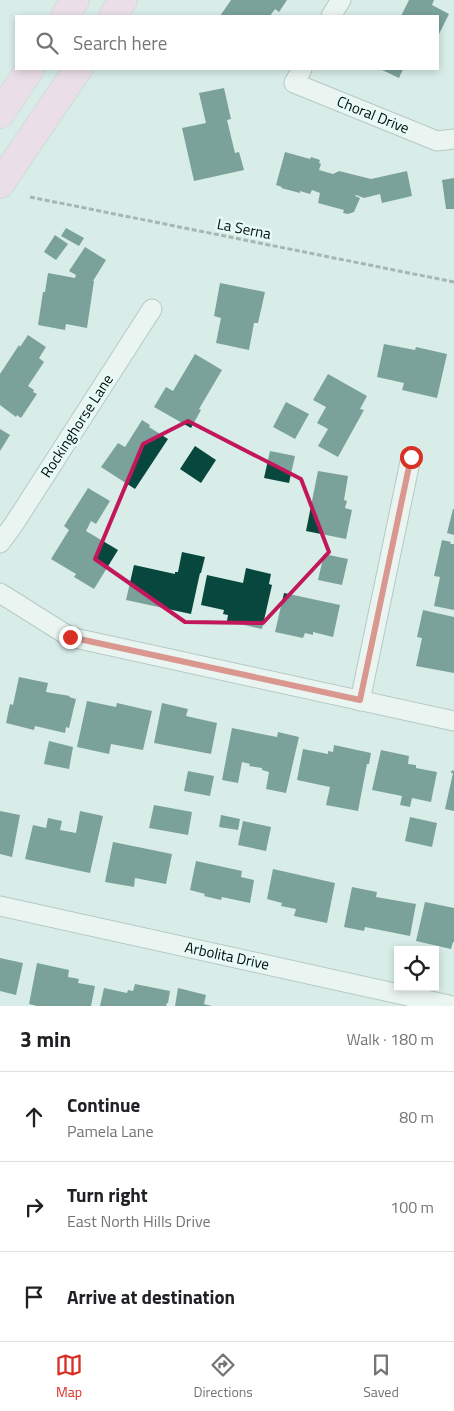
<!DOCTYPE html>
<html lang="en">
<head>
<meta charset="utf-8">
<style>
	:root { --surface:#fff; --page:#f2f2f2; --text:#202124; --muted:#757577; --line:#e0e0e0; --accent:#d93025 }
	body { margin:0; font-family:"Titillium Web",sans-serif; background:var(--page); color:var(--text) }
	.controls { position:absolute; right:15px; bottom:15px; display:grid; overflow:hidden; border-radius:0px; box-shadow:0 2px 8px #0003 }
	.controls button { width:45px; height:45px; display:grid; place-items:center; padding:0; border:0; border-bottom:1px solid var(--line); background:var(--surface); color:var(--text); font:25px sans-serif }
	.stop { position:absolute; width:15px; height:15px; margin:-11px; border:4px solid #d93025; border-radius:50%; background:#fff }
	.stop.end { background:#d93025; border-color:#fff; box-shadow:0 1px 5px #0008 }
	.list { margin:0; padding:0; list-style:none }
	h2 { display:flex; justify-content:space-between; align-items:center; height:65px; margin:0; padding:0 20px; font-size:21px }
	h2 small { font-size:16px; font-weight:400; color:var(--muted) }
	.list li { display:grid; grid-template-columns:32px 1fr auto; gap:15px; align-items:center; box-sizing:border-box; height:90px; padding:0 20px; border-top:1px solid var(--line) }
	.list b { display:block; font-size:19px; white-space:nowrap }
	.list p { margin:0; font-size:16px; white-space:nowrap; color:var(--muted) }
	.list em { font-size:16px; font-style:normal; color:var(--muted) }
	.icon { flex:none; width:28px; height:28px; fill:none; stroke:currentColor; stroke-width:2; stroke-linecap:round; stroke-linejoin:round }
	.map { position:relative; flex:none; width:454px; height:1006px; overflow:hidden }
	.search { position:absolute; background:var(--surface); box-shadow:0 2px 8px #0003; left:15px; right:15px; top:15px; height:55px; display:flex; align-items:center; gap:12px; box-sizing:border-box; padding:0 18px; border-radius:0px; color:var(--muted); font-size:19px }
	.sheet { height:335px; background:var(--surface) }
	nav { display:flex; justify-content:space-around; align-items:center; box-sizing:border-box; height:70px; border-top:1px solid var(--line); background:var(--surface); font-size:14px; color:var(--muted) }
	nav a { display:grid; justify-items:center; gap:2px }
	nav .on { color:var(--accent) }
	.map>svg:first-child { display:block }
	.building { fill:#08473e }
	.lines { fill:none; stroke-linecap:round; stroke-linejoin:round }
	.minor-casing { stroke:#8b9e9a; stroke-width:21 }
	.primary-casing { stroke:#c8cac9; stroke-width:30 }
	.path { stroke:#687672; stroke-width:3; stroke-dasharray:5 2.5; stroke-linecap:butt }
	.minor { stroke:#fff; stroke-width:19 }
	.primary { stroke:#ffcfe8; stroke-width:28 }
	.route { stroke:#d93025; stroke-width:6 }
	.marked { fill:none; stroke:#c2185b; stroke-width:4; stroke-linejoin:round }
	.labels { text-anchor:middle; stroke-width:5; stroke-linejoin:round; paint-order:stroke }
	.street-label { font-size:15px; fill:#060d0b; stroke:#e6fbf6 }
</style>
</head>
<body>
<div class="map">
<svg width="454" height="1006" viewBox="0 0 454 1006">
	<rect width="100%" height="100%" fill="#d8ede8"/>
	<g class="building">
		<polygon points="231,0 287,0 279,12 275,9 270,16 220,16"/>
		<polygon points="409,0 434,0 432,5 449,14 438,36 438,16 401,16"/>
		<polygon points="380,69 403,69 399,78"/>
		<polygon points="224,88 231,119 227,120 235,153 239,152 244,170 194,181 182,128 206,123 199,93"/>
		<polygon points="285,152 310,159 311,157 320,160 319,163 321,164 319,170 333,174 339,171 371,179 407,171 412,196 382,203 380,194 364,198 356,195 355,196 360,198 354,212 348,214 343,213 344,210 318,203 320,193 312,190 310,194 300,191 300,193 281,188 282,187 276,185"/>
		<polygon points="454,178 454,209 446,209 442,180"/>
		<polygon points="66,228 84,238 79,246 61,236"/>
		<polygon points="55,235 68,244 56,260 44,252"/>
		<polygon points="85,247 106,260 93,281 94,281 87,328 66,324 65,330 38,325 43,292 45,292 48,273 75,278 76,275 69,271"/>
		<polygon points="220,283 265,292 258,323 254,323 249,350 216,343 221,318 214,316"/>
		<polygon points="28,335 46,347 39,358 44,362 28,386 34,390 33,392 37,394 21,418 17,415 16,417 0,405 0,374 19,345 20,347"/>
		<polygon points="384,344 415,350 416,347 447,354 437,398 402,390 404,383 377,377"/>
		<polygon points="195,354 222,370 199,409 201,410 191,428 154,407 166,387 173,391"/>
		<polygon points="328,374 367,396 360,409 364,410 338,457 318,446 328,429 317,423 326,407 313,400"/>
		<polygon points="286,402 309,414 295,439 273,427"/>
		<polygon points="142,420 150,425 149,427 168,439 135,489 101,467 118,443 125,447"/>
		<polygon points="0,429 10,435 0,451"/>
		<polygon points="195,446 216,460 201,483 180,469"/>
		<polygon points="270,451 295,456 289,483 264,478"/>
		<polygon points="318,471 348,476 344,500 347,501 345,508 352,510 346,539 306,531"/>
		<polygon points="88,488 110,501 96,524 91,521 86,531 118,550 94,589 74,577 76,574 51,559 69,530 64,526"/>
		<polygon points="453,509 454,509 454,535 447,533"/>
		<polygon points="442,540 451,542 450,544 454,544 454,610 434,606 440,577 434,576"/>
		<polygon points="182,552 205,557 201,573 200,573 191,614 126,600 134,565 175,574 175,572 178,572"/>
		<polygon points="324,554 348,559 342,585 318,580"/>
		<polygon points="246,568 271,574 269,584 272,585 262,629 227,621 228,615 223,614 224,610 201,605 207,575 243,583"/>
		<polygon points="284,593 340,605 333,637 313,632 313,635 305,633 303,638 275,632"/>
		<polygon points="423,610 454,617 454,673 416,666 422,638 417,637"/>
		<polygon points="19,677 48,683 46,692 70,696 69,697 76,699 69,728 66,727 65,733 35,726 34,730 6,723 10,704 13,705"/>
		<polygon points="87,701 116,707 117,703 152,711 143,750 111,744 109,754 77,747"/>
		<polygon points="162,703 188,709 186,716 217,723 211,754 154,743"/>
		<polygon points="232,728 277,737 278,732 299,737 286,793 266,789 269,772 262,770 262,768 249,766 250,764 242,762 238,783 222,780"/>
		<polygon points="49,741 73,747 69,769 44,764"/>
		<polygon points="334,745 371,753 369,764 367,764 358,811 326,805 330,787 297,780 303,749 328,754 328,751 333,752"/>
		<polygon points="381,750 409,756 408,764 416,765 416,768 437,772 431,802 412,798 410,807 400,805 402,796 372,790"/>
		<polygon points="452,770 454,771 454,811 445,809 453,773 451,773"/>
		<polygon points="188,771 214,776 210,796 184,791"/>
		<polygon points="154,805 192,812 188,835 149,828"/>
		<polygon points="0,811 20,815 12,857 0,854"/>
		<polygon points="80,811 103,816 90,873 25,859 33,825 46,828 48,818 62,821 60,830 76,833"/>
		<polygon points="221,815 240,819 238,830 219,827"/>
		<polygon points="410,817 437,823 432,847 405,841"/>
		<polygon points="243,821 271,827 266,851 238,845"/>
		<polygon points="113,842 172,854 166,884 135,878 134,887 105,882"/>
		<polygon points="196,861 242,871 241,877 254,880 250,903 222,897 221,900 204,896 205,894 190,890"/>
		<polygon points="273,869 335,883 327,923 294,916 296,909 281,906 282,903 267,899"/>
		<polygon points="352,887 377,892 376,897 416,904 410,936 365,927 364,931 344,927"/>
		<polygon points="425,902 454,908 454,942 453,942 451,949 416,941"/>
		<polygon points="0,958 23,963 16,995 0,991"/>
		<polygon points="37,963 69,970 68,977 79,979 78,983 95,986 91,1006 37,1006 29,1004"/>
		<polygon points="135,984 170,991 168,1003 167,1003 166,1006 100,1006 104,988 127,993 128,990 133,991"/>
		<polygon points="178,988 206,995 204,1004 212,1006 175,1006"/>
	</g>
	<g class="lines">
		<defs>
			<g id="minor">
				<polyline points="331,16 341,0"/>
				<polyline points="302,69 294,83 437,141 454,139"/>
				<polyline points="0,543 14,524 152,309"/>
				<polyline points="0,593 70,637 454,721"/>
				<polyline points="360,701 411,457"/>
				<polyline points="0,906 453,1006"/>
			</g>
			<g id="primary">
				<polyline points="65,16 75,0"/>
				<polyline points="113,16 123,0"/>
				<polyline points="0,114 30,69"/>
				<polyline points="0,184 78,69"/>
			</g>
		</defs>
		<use href="#minor" class="minor-casing"/>
		<use href="#primary" class="primary-casing"/>
		<polyline class="path" points="30,197 454,282"/>
		<use href="#minor" class="minor"/>
		<use href="#primary" class="primary"/>
	</g>
	<g class="lines">
		<polyline class="route" points="70,637 360,700 411,457"/>
	</g>
	<path d="M0 0H454V1006H0ZM 188,421 L 301,479 L 329,552 L 263,623 L 185,622 L 95,559 L 143,444 Z" fill="#d8ede8" fill-opacity=".55" fill-rule="evenodd"/>
	<path class="marked" d="M 188,421 L 301,479 L 329,552 L 263,623 L 185,622 L 95,559 L 143,444 Z"/>
	<g class="labels">
		<g class="street-label">
			<text transform="translate(373 115) rotate(22)" y="5">Choral Drive</text>
			<text transform="translate(244 229) rotate(11)" y="5">La Serna</text>
			<text transform="translate(77 426) rotate(-57)" y="5">Rockinghorse Lane</text>
			<text transform="translate(227 956) rotate(12)" y="5">Arbolita Drive</text>
		</g>
	</g>
</svg>
<div class="controls">
<button><svg class="icon" aria-label="locate" viewBox="0 0 24 24"><circle cx="12" cy="12" r="6"/><path d="M12 2v4M12 18v4M2 12h4M18 12h4"/></svg></button>
</div>
<div class="stop" style="left:411px;top:457px"></div>
<div class="stop end" style="left:70px;top:637px"></div>
<div class="search"><svg class="icon" aria-label="search" viewBox="0 0 24 24"><circle cx="10" cy="10" r="6"/><path d="M15 15l6 6"/></svg>Search here</div>
</div>
<section class="sheet">
<h2>3 min<small>Walk · 180 m</small></h2>
<ul class="list">
<li><svg class="icon" aria-label="ahead" viewBox="0 0 24 24"><path d="M12 20V5M6 11l6-6 6 6"/></svg><div><b>Continue</b><p>Pamela Lane</p></div><em>80 m</em></li>
<li><svg class="icon" aria-label="right" viewBox="0 0 24 24"><path d="M7 20v-9h11M14 6l5 5-5 5"/></svg><div><b>Turn right</b><p>East North Hills Drive</p></div><em>100 m</em></li>
<li><svg class="icon" aria-label="arrive" viewBox="0 0 24 24"><path d="M6 21V4h12l-3 4 3 4H6"/></svg><div><b>Arrive at destination</b></div></li>
</ul>
</section>
<nav>
<a class="on"><svg class="icon" aria-label="map" viewBox="0 0 24 24"><path d="M3 6l6-2 6 2 6-2v14l-6 2-6-2-6 2zM9 4v14M15 6v14"/></svg>Map</a>
<a><svg class="icon" aria-label="directions" viewBox="0 0 24 24"><path d="M12 3l9 9-9 9-9-9zM9 14v-3h6M13 9l2 2-2 2"/></svg>Directions</a>
<a><svg class="icon" aria-label="saved" viewBox="0 0 24 24"><path d="M7 4h10v16l-5-4-5 4z"/></svg>Saved</a>
</nav>
</body>
</html>
